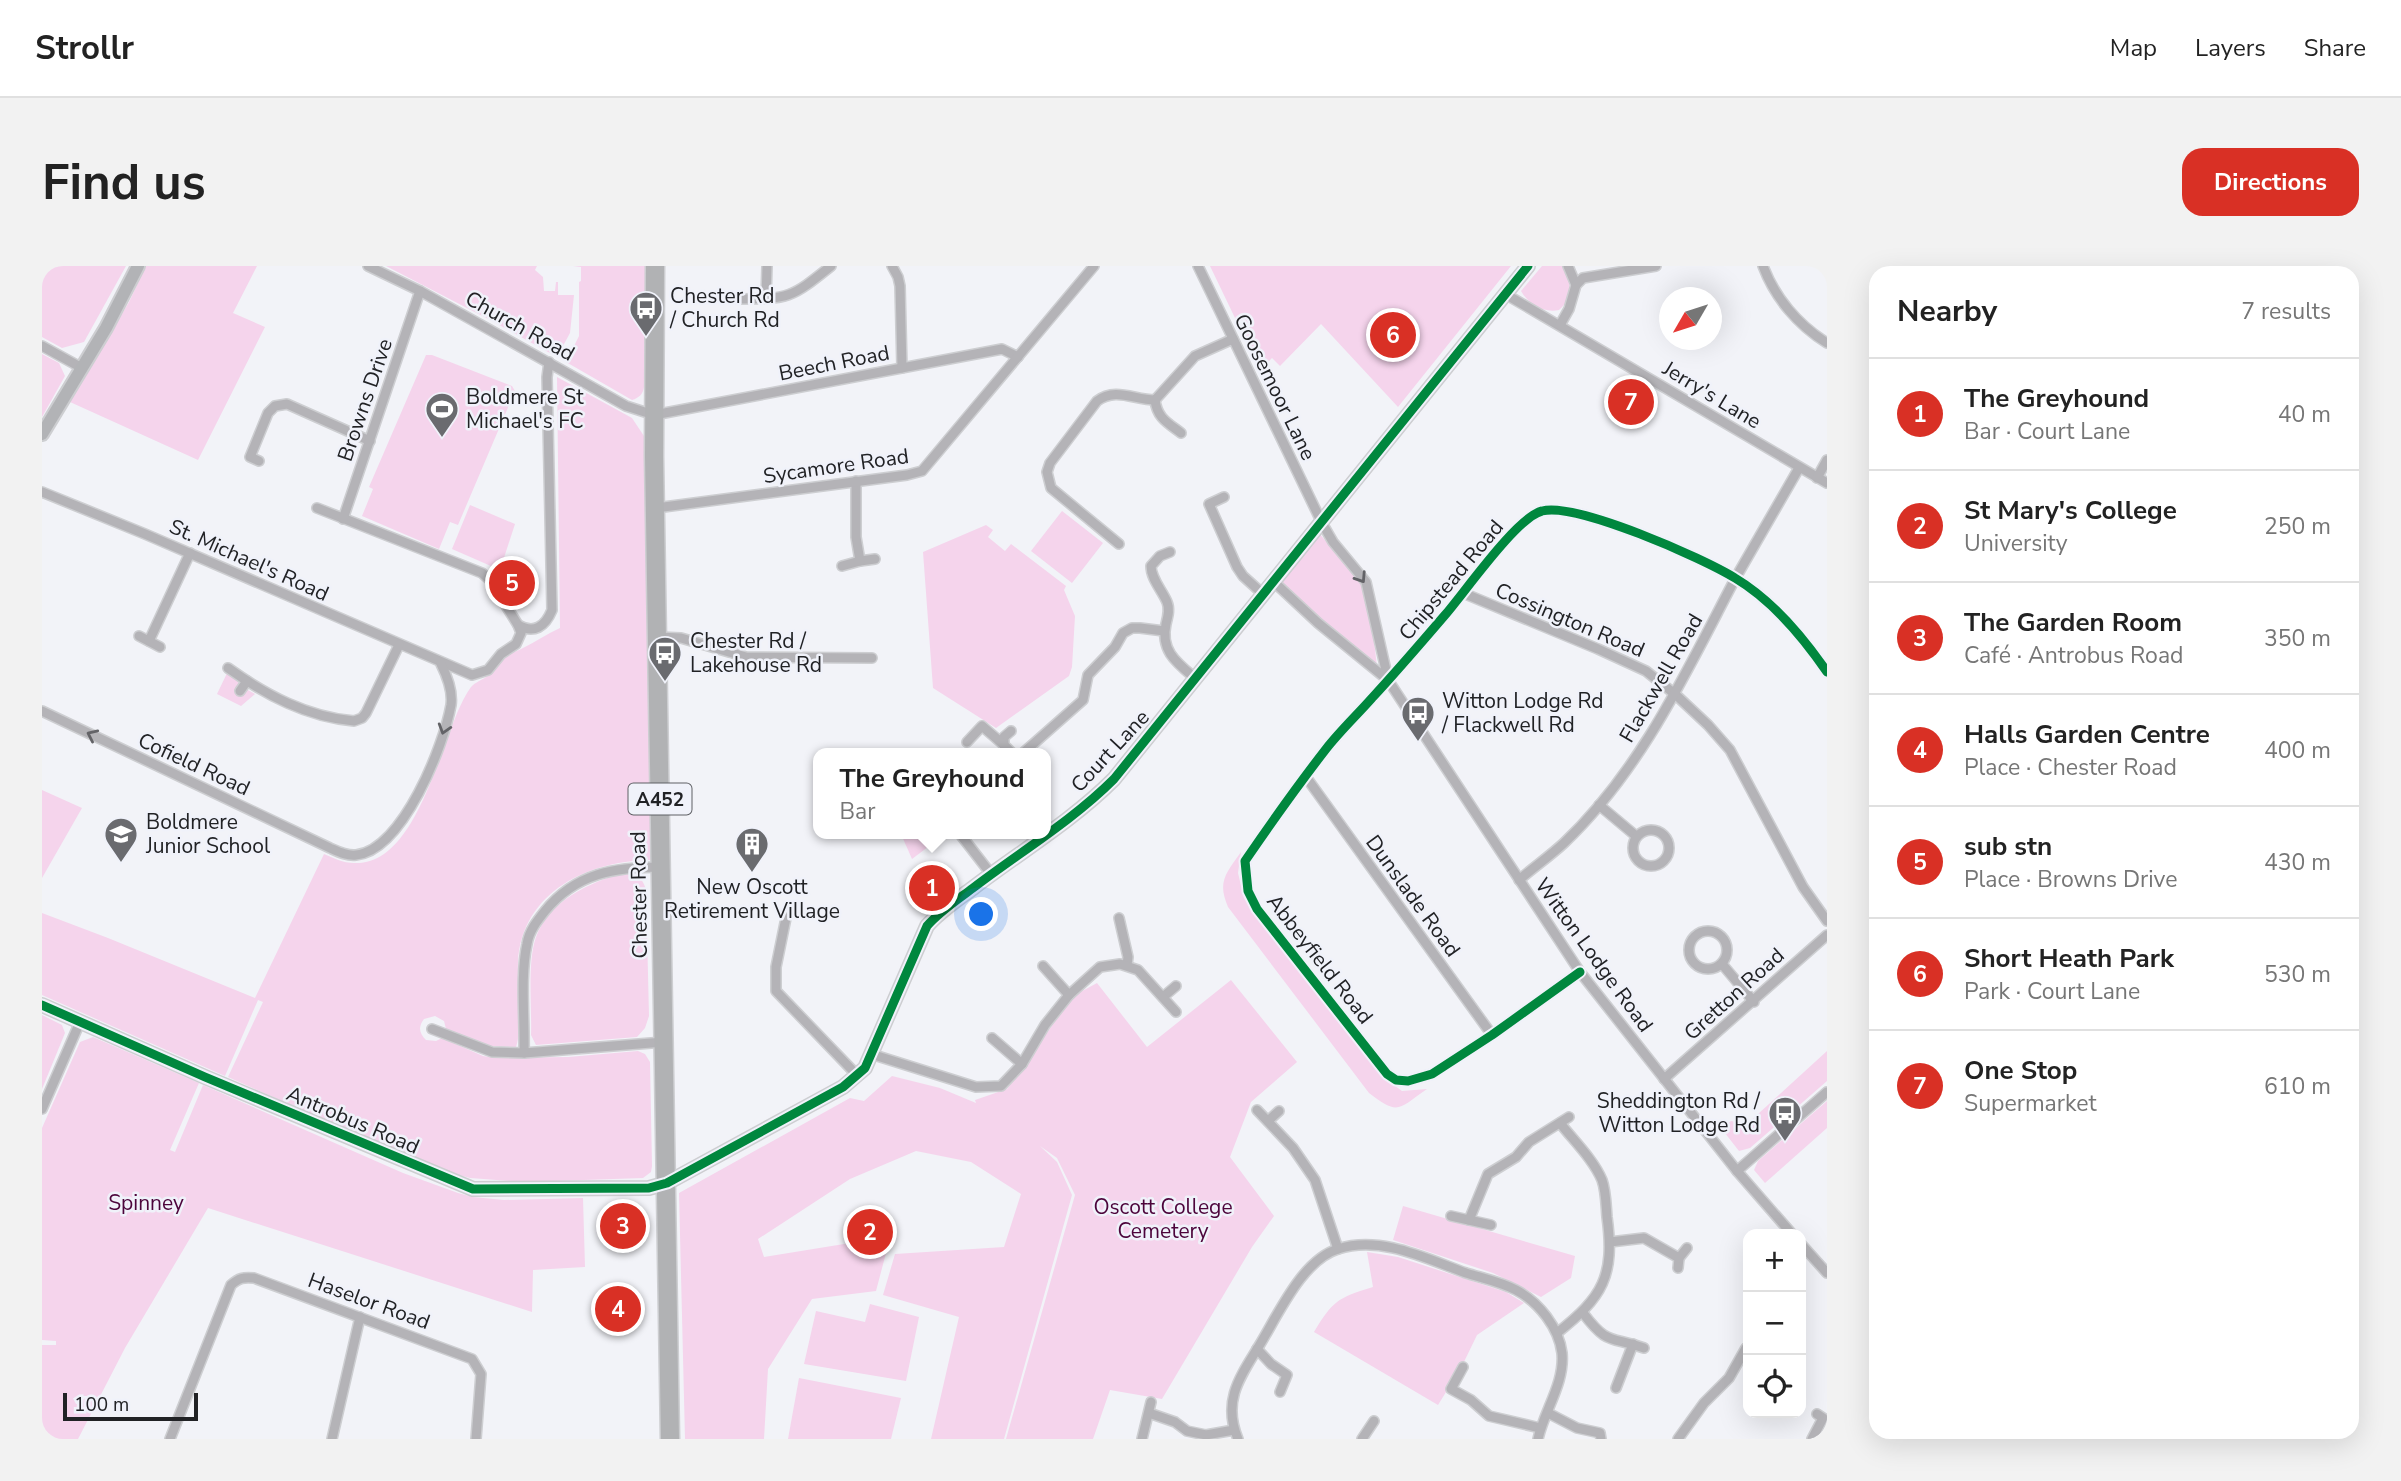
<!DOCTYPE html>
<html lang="en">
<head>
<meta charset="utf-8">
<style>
	:root { --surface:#fff; --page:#f2f2f2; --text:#222; --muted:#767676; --line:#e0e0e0; --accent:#d93025 }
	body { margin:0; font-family:"Nunito Sans",sans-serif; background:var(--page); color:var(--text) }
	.controls { position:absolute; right:21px; bottom:21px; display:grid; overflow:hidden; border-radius:14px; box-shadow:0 7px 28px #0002 }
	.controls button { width:63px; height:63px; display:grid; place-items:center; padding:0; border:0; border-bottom:2px solid var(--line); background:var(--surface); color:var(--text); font:35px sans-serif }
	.compass { position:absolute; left:1617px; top:21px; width:63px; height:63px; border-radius:50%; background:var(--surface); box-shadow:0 7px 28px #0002; rotate:231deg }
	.scale { position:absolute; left:21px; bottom:18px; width:135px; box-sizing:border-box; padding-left:7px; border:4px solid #212225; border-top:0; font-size:19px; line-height:24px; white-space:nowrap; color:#212225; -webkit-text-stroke:5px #f0f2fa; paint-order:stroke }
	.you { position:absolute; left:940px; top:649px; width:24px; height:24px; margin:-18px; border:5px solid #fff; border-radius:50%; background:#1a73e8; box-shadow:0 0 0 10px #1a73e833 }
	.badge { display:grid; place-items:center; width:46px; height:46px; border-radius:50%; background:var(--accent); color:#fff; font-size:23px; font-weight:700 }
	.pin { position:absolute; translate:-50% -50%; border:4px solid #fff; box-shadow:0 2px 7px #0006 }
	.popup { position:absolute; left:771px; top:482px; width:238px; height:91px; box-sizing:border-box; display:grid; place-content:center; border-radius:14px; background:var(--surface); filter:drop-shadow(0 2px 5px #0005); font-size:23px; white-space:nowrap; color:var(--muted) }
	.popup b { font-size:26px; color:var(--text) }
	.popup::after { content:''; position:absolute; left:50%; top:100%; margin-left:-14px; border:14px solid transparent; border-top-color:var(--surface) }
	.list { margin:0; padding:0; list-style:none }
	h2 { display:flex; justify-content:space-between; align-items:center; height:91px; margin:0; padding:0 28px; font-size:30px }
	h2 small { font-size:23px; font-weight:400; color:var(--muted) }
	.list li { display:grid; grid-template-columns:46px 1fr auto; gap:21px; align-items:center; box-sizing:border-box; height:112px; padding:0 28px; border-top:2px solid var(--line) }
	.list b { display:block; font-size:26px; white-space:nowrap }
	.list p { margin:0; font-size:23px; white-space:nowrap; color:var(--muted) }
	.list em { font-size:23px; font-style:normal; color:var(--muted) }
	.icon { flex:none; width:38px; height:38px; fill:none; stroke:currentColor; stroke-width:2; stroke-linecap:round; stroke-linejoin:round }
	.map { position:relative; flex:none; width:1785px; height:1173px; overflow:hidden; border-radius:21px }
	header { display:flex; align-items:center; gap:42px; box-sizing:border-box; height:98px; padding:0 35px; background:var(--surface); border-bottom:2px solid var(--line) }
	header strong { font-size:33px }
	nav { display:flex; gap:38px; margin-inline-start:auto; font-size:24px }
	.intro { display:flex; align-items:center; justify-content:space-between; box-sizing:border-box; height:168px; padding:0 42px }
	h1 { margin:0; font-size:49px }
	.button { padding:18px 32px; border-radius:21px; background:var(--accent); color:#fff; font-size:24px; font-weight:700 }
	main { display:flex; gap:42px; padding:0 42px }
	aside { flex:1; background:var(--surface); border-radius:21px; box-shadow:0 7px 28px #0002 }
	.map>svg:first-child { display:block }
	.green { fill:#f5d4ec }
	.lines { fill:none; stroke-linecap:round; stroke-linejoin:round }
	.street-casing { stroke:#cdced1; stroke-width:12 }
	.secondary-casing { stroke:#cdced1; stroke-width:16 }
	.highway-casing { stroke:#cdced1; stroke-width:21 }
	.street { stroke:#b4b3b7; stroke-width:9 }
	.secondary { stroke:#b2b3b6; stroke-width:12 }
	.highway { stroke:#b1b2b4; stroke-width:18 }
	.cycleway-casing { stroke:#f0f2fa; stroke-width:13 }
	.cycleway { stroke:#00873e; stroke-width:9 }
	.oneway { stroke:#636367 }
	.labels { text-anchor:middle; stroke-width:5; stroke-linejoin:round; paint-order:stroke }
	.shield { fill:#f0f2fa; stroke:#5f6065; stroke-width:2 }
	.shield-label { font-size:19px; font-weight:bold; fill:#212225 }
	.poi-label { font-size:21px; fill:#212225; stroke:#f0f2fa; text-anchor:start }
	.street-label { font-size:21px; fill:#212225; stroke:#f0f2fa }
	.park-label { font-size:21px; fill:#4c043b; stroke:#f0f2fa }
</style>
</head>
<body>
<header>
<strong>Strollr</strong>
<nav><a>Map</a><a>Layers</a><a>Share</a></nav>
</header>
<div class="intro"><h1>Find us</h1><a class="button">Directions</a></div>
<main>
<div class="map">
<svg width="1785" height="1173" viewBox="0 0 1785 1173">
	<rect width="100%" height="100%" fill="#f2f3f8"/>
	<g class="green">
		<polygon points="0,0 84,0 42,76 20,82 0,71"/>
		<polygon points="104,0 215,0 191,47 223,61 156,194 28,136 87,36"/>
		<polygon points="344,0 495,0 493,4 501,11 502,25 513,25 514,16 516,16 516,29 532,29 528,67 515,91 452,56"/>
		<path d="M 531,0 L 605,0 L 602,121 C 601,128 597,132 590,134 L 524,96 L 537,70 L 537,16 L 539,15 L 539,1 Z"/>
		<polygon points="1168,0 1469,0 1356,141 1279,58 1238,100 1230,92 1218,104"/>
		<path d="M 1500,0 L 1521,0 C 1529,15 1532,32 1517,44 C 1501,47 1487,39 1479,25 Z"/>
		<polygon points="0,88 17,97 23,110 0,151"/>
		<polygon points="384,89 390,89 470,120 473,125 416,259 408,256 397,283 320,250 331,223 327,221"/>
		<path d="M 515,111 L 590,152 L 602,170 L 611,594 C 548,594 480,625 476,696 C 475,719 481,761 474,781 L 447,780 L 404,763 L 402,755 L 393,750 L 382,753 C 376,761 377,767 384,774 L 394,775 L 400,772 L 441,790 L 455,792 L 526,791 L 596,785 L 603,788 L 608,796 L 610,900 L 609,906 L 601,912 L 483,916 L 428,912 L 406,906 L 335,877 L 186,811 L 221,736 L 216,734 L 183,810 L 0,729 L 0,647 L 66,672 L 213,732 L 282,588 C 291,592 301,597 312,597 C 379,600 399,465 427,424 C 431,417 438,415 444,411 C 452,406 455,397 462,391 C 468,386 474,386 481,382 C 493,376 505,368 518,362 Z"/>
		<polygon points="428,239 473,258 458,304 410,283"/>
		<polygon points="1020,245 1061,277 1030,317 989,285"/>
		<polygon points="944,259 951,264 946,271 963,285 969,278 1024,320 1022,324 1033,350 1030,401 1027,410 954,462 891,422 881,286"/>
		<polygon points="1277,267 1319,317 1330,359 1335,400 1234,316"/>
		<polygon points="188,401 190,409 197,417 193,427 198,430 206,424 213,428 199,440 175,428"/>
		<polygon points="0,524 40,542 0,612"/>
		<polygon points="859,568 903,568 870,593"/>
		<path d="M 1199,586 L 1196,607 L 1202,632 L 1341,811 L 1360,825 L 1385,823 C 1356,843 1357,850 1327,827 L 1186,641 C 1175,616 1184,607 1199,586 Z"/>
		<path d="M 583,607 C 596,607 601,613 604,624 L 607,750 L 603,762 L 595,771 L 494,779 L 489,769 C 490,742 485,696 494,671 C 507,635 549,615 583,607 Z"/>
		<polygon points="1189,714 1255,796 1209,836 1188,891 1232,950 1210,981 1120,1133 1068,1124 1051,1173 964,1173 1033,929 1015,892 998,880 1015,896 1030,929 962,1173 889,1173 917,1051 841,1029 853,988 962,981 979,928 929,896 874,885 808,913 716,973 722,991 802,978 844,987 834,1025 770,1033 726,1103 722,1173 643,1173 637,927 808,832 822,835 850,810 898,822 934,837 933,834 965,823 1031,730 1055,717 1105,781"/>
		<polygon points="0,749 20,759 23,767 0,823"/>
		<polygon points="51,771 157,817 128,884 133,886 161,819 361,907 416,927 431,931 462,934 541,932 543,1001 491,1004 490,1046 166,942 83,1082 36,1173 0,1173 0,1079 14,1079 14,1075 0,1074 0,862 38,776"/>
		<polygon points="1785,785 1785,815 1708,882 1697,885 1679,862 1689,855 1705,858"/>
		<polygon points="1785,835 1785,862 1723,917 1712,904 1716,895"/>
		<polygon points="1361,940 1533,990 1529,1012 1499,1031 1451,1007 1351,974"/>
		<path d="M 1325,986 L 1356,991 L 1464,1026 L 1482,1037 L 1435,1069 L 1420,1100 L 1396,1139 L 1272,1066 C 1291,1035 1295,1032 1331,1021 Z"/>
		<polygon points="828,1038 877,1051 864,1115 762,1098 774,1045 823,1056"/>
		<polygon points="757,1112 859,1132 849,1173 746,1173"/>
	</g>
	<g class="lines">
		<defs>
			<g id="street">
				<polyline points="326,0 378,25 584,140 612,149 960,83 976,91"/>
				<polyline points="850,0 856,11 858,20 860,102"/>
				<polyline points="1156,0 1280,257 1291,276 1324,316 1346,413"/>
				<polyline points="1526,0 1534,19"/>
				<path d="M 1721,0 C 1733,32 1756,59 1785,77"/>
				<polyline points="1465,29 1785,217"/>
				<path d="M 696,33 C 748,33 749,32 789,0"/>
				<polyline points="724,33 725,0"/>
				<polyline points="1518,59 1527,43 1534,19 1541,12 1614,0"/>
				<polyline points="0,80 40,102"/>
				<path d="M 1113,134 C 1115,152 1126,157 1139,167"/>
				<polyline points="217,195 208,191 226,147 233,140 245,138 328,175"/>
				<polyline points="1775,212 1785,194"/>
				<polyline points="814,215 814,271 818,295 833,293"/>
				<polyline points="0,226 103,268 430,409 446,404 459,388 474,378 479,367 476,359 448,314 440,307 275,242"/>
				<polyline points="1182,231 1167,238 1195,301 1201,310 1222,329"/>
				<polyline points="614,242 865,209 880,205 1052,0"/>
				<polyline points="301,253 378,25"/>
				<path d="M 1077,278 L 1009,222 L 1005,206 L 1008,197 L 1055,135 C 1074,121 1092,134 1113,134 L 1153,90 L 1191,73"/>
				<path d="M 1128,286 L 1118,290 L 1109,300 C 1109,313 1120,324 1125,336 C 1128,343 1126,350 1124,358 C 1118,385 1135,397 1154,413"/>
				<polyline points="800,300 818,295"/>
				<polyline points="1232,316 1276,357 1346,414 1538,706 1695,905 1750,968"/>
				<polyline points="1421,327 1556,383 1604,405 1634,429 1666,459 1688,484 1761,621 1785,655"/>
				<path d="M 476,359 C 492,368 503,361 510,344 L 505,111 L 507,96"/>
				<polyline points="97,370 118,381"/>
				<polyline points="616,371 639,372 704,391 830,392"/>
				<polyline points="107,375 148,287"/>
				<path d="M 186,402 C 224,429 265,451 312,455 L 320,452 L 324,447 L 357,379"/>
				<polyline points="198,425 205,415"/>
				<path d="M 0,445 L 288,582 C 297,586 305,590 314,589 C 361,584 402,479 409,439 C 411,425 405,410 399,398"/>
				<polyline points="969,465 962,471 962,479 970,487"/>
				<polyline points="925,476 940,460 962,479"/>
				<polyline points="981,487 1041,434 1046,409 1073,381 1081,367 1090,362 1098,362 1122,365"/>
				<polyline points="1264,511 1450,769"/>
				<polyline points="1557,539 1594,570"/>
				<circle cx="1609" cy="582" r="18"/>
				<polyline points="918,568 949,608"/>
				<path d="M 620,601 C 573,601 534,607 503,645 C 495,655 487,665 485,678 C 478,711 483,753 482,787 L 622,776"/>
				<path d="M 1477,614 C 1492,601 1508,590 1522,577 C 1600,503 1644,406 1693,313 C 1714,276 1736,239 1757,202"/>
				<polyline points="744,652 734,701 734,725 812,806 813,812"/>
				<polyline points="1077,652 1086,691 1085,699"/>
				<circle cx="1666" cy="684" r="19"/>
				<polyline points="1680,698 1712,736"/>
				<polyline points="1001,700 1027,729"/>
				<path d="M 1538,706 L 1450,769 L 1390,808 L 1366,815 L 1354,814 L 1345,808 L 1215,643 L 1206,625 L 1203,595 C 1229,557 1256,519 1284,483 C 1298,465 1315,449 1330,432 C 1355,405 1379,377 1403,349 C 1423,326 1475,251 1500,245 C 1534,236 1661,292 1693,312 C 1730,334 1761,371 1785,406"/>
				<polyline points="1121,731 1134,720"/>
				<polyline points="390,763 450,786 482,787"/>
				<polyline points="950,772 980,798"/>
				<polyline points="829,788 934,821 959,820 980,798 1003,759 1027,729 1058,701 1078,698 1096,704 1134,746"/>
				<polyline points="1622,813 1785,669"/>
				<polyline points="0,843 38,756"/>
				<polyline points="1215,844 1251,882 1273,914 1296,983"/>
				<polyline points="1226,855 1237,845"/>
				<polyline points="1695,905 1785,826"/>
				<polyline points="1409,950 1449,959"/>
				<polyline points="1427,954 1446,908 1474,891 1487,876 1527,851"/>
				<polyline points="1568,976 1602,972 1637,992 1636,1002"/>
				<polyline points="1759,978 1785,1007"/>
				<polyline points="1637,992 1645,982"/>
				<path d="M 1541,1047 C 1566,1080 1568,1070 1602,1082"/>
				<path d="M 1515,1067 C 1561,1031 1573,1010 1565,951 C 1564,939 1564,925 1560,914 C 1551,893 1532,875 1518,857"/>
				<polyline points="1215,1083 1229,1098 1245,1109 1238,1126"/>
				<polyline points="1421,1101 1409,1123 1429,1134 1447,1150 1498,1162"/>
				<polyline points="1574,1122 1591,1078"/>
				<polyline points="1107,1147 1133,1156 1145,1165 1164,1169 1192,1164"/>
				<polyline points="1506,1147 1535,1162 1558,1167 1559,1173"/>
				<path d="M 128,1173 L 189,1019 C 197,1012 201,1011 212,1012 L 430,1093 L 439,1108 L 434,1173"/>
				<polyline points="290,1173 318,1051"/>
				<polyline points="1100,1173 1109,1136"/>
				<path d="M 1196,1173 C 1180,1135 1198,1111 1217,1080 C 1236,1049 1260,994 1296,983 C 1339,969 1385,993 1424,1007 C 1440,1012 1459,1016 1474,1024 C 1497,1036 1517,1062 1520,1087 C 1523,1117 1502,1145 1496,1173"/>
				<polyline points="1320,1173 1332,1155"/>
				<polyline points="1636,1173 1662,1137 1687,1112 1704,1082"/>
				<polyline points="1770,1173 1781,1152 1775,1148"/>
			</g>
			<g id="secondary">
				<polyline points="0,168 64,62 96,0"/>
				<path d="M 0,739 L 163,811 L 431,923 L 607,922 L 625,917 L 801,821 L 823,802 L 885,660 C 898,645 915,634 931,622 C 978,586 1030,555 1072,513 L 1486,0"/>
			</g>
			<polyline id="highway" points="613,0 612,190 628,1173"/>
		</defs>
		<use href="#street" class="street-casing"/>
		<use href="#secondary" class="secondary-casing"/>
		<use href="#highway" class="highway-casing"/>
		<use href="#street" class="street"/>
		<use href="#secondary" class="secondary"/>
		<use href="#highway" class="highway"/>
		<defs>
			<g id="cycleway">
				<path d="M 1538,706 L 1450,769 L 1390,808 L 1366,815 L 1354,814 L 1345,808 L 1215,643 L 1206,625 L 1203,595 C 1229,557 1256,519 1284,483 C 1298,465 1315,449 1330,432 C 1355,405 1379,377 1403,349 C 1423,326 1475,251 1500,245 C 1534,236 1661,292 1693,312 C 1730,334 1761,371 1785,406"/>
				<path d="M 0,739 L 163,811 L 431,923 L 607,922 L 625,917 L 801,821 L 823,802 L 885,660 C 898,645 915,634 931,622 C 978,586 1030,555 1072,513 L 1486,0"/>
			</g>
		</defs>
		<use href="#cycleway" class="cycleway-casing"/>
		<use href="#cycleway" class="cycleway"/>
	</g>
	<defs><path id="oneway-chevron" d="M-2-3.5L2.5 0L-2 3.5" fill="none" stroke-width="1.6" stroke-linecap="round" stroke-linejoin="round" transform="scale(1.75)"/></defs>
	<g class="oneway">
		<use href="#oneway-chevron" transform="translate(1319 312) rotate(57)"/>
		<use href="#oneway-chevron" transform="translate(402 463) rotate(107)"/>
		<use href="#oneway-chevron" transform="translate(50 469) rotate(-155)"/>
	</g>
	<defs>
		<symbol id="bus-pin" viewBox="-11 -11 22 30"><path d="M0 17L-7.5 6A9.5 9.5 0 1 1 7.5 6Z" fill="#6a6b6f" stroke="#f0f2fa"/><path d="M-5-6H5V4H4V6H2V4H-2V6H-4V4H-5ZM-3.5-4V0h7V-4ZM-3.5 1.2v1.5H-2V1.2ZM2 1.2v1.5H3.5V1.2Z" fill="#fff"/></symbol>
		<symbol id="stadium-pin" viewBox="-11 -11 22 30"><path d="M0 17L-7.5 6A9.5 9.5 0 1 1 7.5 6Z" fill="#6a6b6f" stroke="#f0f2fa"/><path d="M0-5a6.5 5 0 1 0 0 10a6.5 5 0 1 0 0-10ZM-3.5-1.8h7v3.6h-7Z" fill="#fff"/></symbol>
		<symbol id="school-pin" viewBox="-11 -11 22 30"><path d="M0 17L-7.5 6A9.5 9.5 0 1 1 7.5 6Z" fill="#6a6b6f" stroke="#f0f2fa"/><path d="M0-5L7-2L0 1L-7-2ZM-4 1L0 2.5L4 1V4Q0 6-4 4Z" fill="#fff"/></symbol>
		<symbol id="building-pin" viewBox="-11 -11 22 30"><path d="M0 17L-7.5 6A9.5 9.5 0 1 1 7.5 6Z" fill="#6a6b6f" stroke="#f0f2fa"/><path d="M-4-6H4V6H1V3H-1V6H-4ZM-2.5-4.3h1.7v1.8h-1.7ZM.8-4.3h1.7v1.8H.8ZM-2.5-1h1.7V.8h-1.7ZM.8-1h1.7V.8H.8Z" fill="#fff"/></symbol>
	</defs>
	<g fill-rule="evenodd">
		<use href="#bus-pin" x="585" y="23" width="38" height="52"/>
		<use href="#stadium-pin" x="381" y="124" width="38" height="52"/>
		<use href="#bus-pin" x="604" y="368" width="38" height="52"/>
		<use href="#bus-pin" x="1357" y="428" width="38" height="52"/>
		<use href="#school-pin" x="60" y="549" width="38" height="52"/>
		<use href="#building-pin" x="691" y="559" width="38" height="52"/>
		<use href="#bus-pin" x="1724" y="828" width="38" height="52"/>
	</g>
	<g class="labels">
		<rect class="shield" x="586.5" y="517.5" width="63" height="31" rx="5"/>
		<g class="shield-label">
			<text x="618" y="540">A452</text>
		</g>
		<g class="poi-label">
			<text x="628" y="37">Chester Rd<tspan x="628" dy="24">/ Church Rd</tspan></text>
			<text x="424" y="138">Boldmere St<tspan x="424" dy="24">Michael's FC</tspan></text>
			<text x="648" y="382">Chester Rd /<tspan x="648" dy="24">Lakehouse Rd</tspan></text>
			<text x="1400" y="442">Witton Lodge Rd<tspan x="1400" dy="24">/ Flackwell Rd</tspan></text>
			<text x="104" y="563">Boldmere<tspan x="104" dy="24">Junior School</tspan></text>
			<text x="710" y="628" text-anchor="middle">New Oscott<tspan x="710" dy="24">Retirement Village</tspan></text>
			<text x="1718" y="842" text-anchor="end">Sheddington Rd /<tspan x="1718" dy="24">Witton Lodge Rd</tspan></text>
		</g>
		<g class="street-label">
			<text transform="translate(478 60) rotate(29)" y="7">Church Road</text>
			<text transform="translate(792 97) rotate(-11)" y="7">Beech Road</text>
			<text transform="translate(1233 121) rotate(64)" y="7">Goosemoor Lane</text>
			<text transform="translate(1670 129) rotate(31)" y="7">Jerry's Lane</text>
			<text transform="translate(323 134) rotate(-71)" y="7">Browns Drive</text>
			<text transform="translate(794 200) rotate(-8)" y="7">Sycamore Road</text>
			<text transform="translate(207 294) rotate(24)" y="7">St. Michael's Road</text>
			<text transform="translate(1409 314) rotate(-50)" y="7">Chipstead Road</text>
			<text transform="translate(1528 354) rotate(23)" y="7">Cossington Road</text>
			<text transform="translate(1619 412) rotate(-60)" y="7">Flackwell Road</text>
			<text transform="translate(1068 485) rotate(-47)" y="7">Court Lane</text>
			<text transform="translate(152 498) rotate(25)" y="7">Cofield Road</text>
			<text transform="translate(597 629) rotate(-91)" y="7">Chester Road</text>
			<text transform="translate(1371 630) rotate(54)" y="7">Dunslade Road</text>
			<text transform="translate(1552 689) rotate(54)" y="7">Witton Lodge Road</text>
			<text transform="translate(1278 693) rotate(52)" y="7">Abbeyfield Road</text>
			<text transform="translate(1692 728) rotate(-42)" y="7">Gretton Road</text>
			<text transform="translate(311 854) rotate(23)" y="7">Antrobus Road</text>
			<text transform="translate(327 1035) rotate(20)" y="7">Haselor Road</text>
		</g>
		<g class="park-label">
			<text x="104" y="944">Spinney</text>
			<text x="1121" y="948">Oscott College<tspan x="1121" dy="24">Cemetery</tspan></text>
		</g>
	</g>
</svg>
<div class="controls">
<button>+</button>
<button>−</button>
<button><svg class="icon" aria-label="locate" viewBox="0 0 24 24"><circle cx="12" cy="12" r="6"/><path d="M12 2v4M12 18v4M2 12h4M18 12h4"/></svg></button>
</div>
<svg class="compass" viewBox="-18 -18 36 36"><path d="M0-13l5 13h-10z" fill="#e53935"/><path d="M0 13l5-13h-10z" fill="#767676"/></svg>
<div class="scale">100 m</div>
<div class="you"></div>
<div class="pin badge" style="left:890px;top:622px">1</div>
<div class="popup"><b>The Greyhound</b>Bar</div>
<div class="pin badge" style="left:828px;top:966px">2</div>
<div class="pin badge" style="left:581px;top:960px">3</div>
<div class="pin badge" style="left:576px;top:1043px">4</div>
<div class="pin badge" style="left:470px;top:317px">5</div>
<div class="pin badge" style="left:1351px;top:69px">6</div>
<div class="pin badge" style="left:1589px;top:136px">7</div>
</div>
<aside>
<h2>Nearby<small>7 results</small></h2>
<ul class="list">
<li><span class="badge">1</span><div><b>The Greyhound</b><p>Bar · Court Lane</p></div><em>40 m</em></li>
<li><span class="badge">2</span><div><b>St Mary's College</b><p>University</p></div><em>250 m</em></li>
<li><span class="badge">3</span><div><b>The Garden Room</b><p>Café · Antrobus Road</p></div><em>350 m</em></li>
<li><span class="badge">4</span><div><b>Halls Garden Centre</b><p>Place · Chester Road</p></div><em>400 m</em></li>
<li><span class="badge">5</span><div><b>sub stn</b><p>Place · Browns Drive</p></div><em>430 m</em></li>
<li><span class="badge">6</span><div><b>Short Heath Park</b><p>Park · Court Lane</p></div><em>530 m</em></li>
<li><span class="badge">7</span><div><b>One Stop</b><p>Supermarket</p></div><em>610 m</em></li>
</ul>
</aside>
</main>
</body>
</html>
